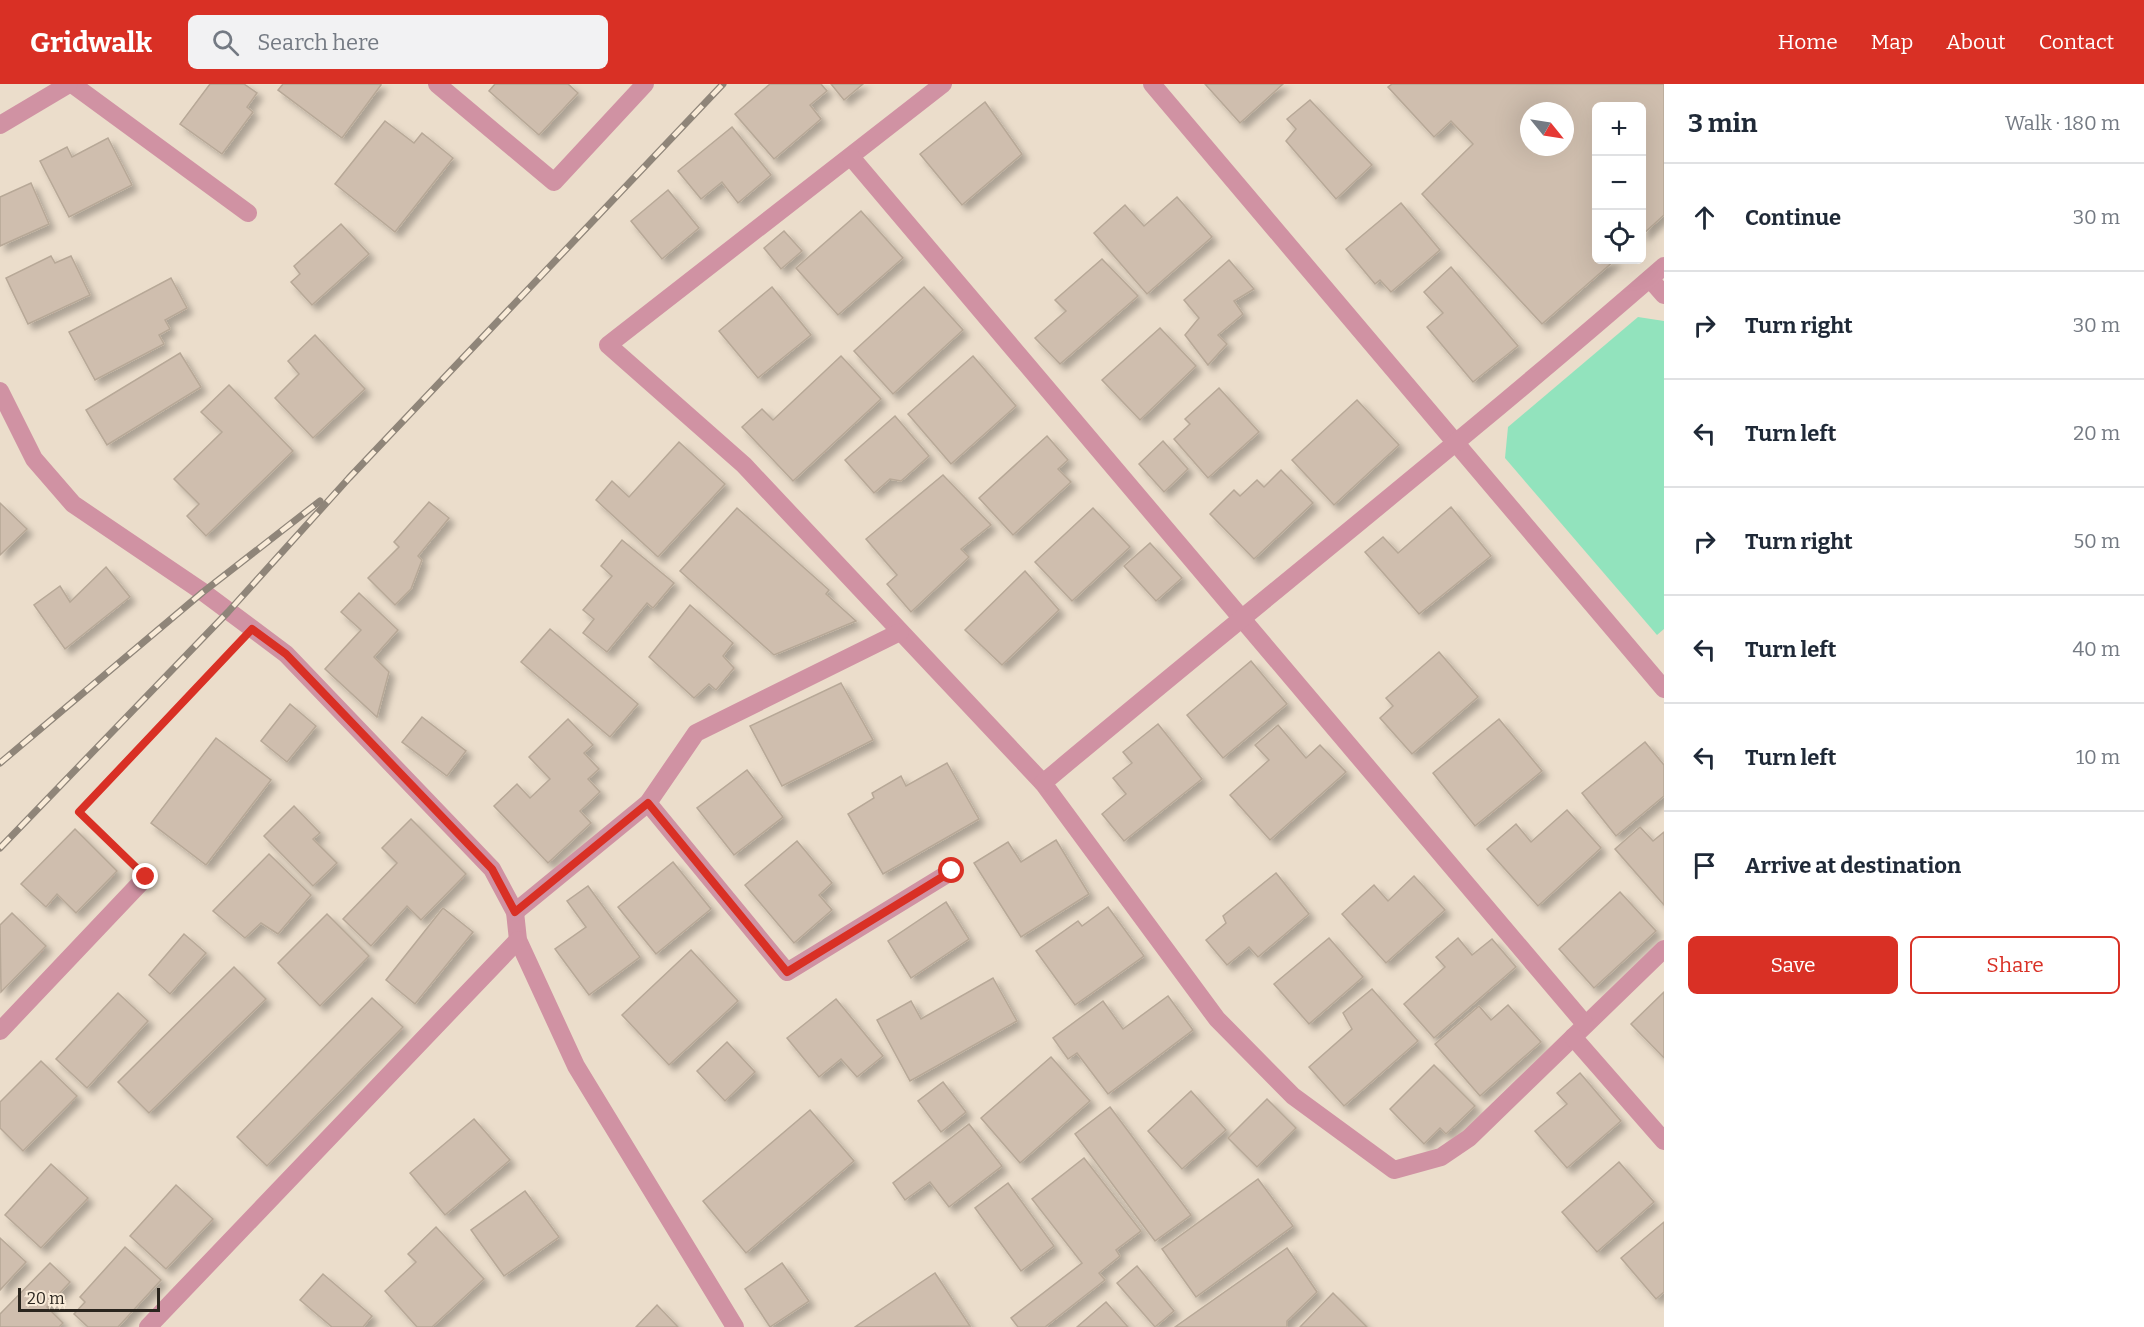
<!DOCTYPE html>
<html lang="en">
<head>
<meta charset="utf-8">
<style>
	:root { --surface:#fff; --page:#f2f2f3; --text:#1f2937; --muted:#747a83; --line:#e0e1e3; --accent:#d93025 }
	body { margin:0; font-family:Bitter,serif; background:var(--page); color:var(--text) }
	.controls { position:absolute; right:18px; top:18px; display:grid; overflow:hidden; border-radius:9px; box-shadow:0 6px 24px #0002 }
	.controls button { width:54px; height:54px; display:grid; place-items:center; padding:0; border:0; border-bottom:2px solid var(--line); background:var(--surface); color:var(--text); font:30px sans-serif }
	.compass { position:absolute; left:1520px; top:18px; width:54px; height:54px; border-radius:50%; background:var(--surface); box-shadow:0 6px 24px #0002; rotate:120deg }
	.scale { position:absolute; left:18px; bottom:15px; width:142px; box-sizing:border-box; padding-left:6px; border:3px solid #2a251e; border-top:0; font-size:16px; line-height:21px; white-space:nowrap; color:#2a251e; -webkit-text-stroke:4px #f9ebd8; paint-order:stroke }
	.stop { position:absolute; width:18px; height:18px; margin:-14px; border:4px solid #d93025; border-radius:50%; background:#fff }
	.stop.end { background:#d93025; border-color:#fff; box-shadow:0 2px 6px #0008 }
	.list { margin:0; padding:0; list-style:none }
	h2 { display:flex; justify-content:space-between; align-items:center; height:78px; margin:0; padding:0 24px; font-size:26px }
	h2 small { font-size:20px; font-weight:400; color:var(--muted) }
	.list li { display:grid; grid-template-columns:39px 1fr auto; gap:18px; align-items:center; box-sizing:border-box; height:108px; padding:0 24px; border-top:2px solid var(--line) }
	.list b { display:block; font-size:22px; white-space:nowrap }
	.list em { font-size:20px; font-style:normal; color:var(--muted) }
	.actions { display:flex; gap:12px; padding:18px 24px }
	.actions a { flex:1; padding:14px 0; border:2px solid var(--accent); border-radius:9px; text-align:center; font-size:21px; color:var(--accent) }
	.actions .main { background:var(--accent); color:#fff }
	.icon { flex:none; width:33px; height:33px; fill:none; stroke:currentColor; stroke-width:2; stroke-linecap:round; stroke-linejoin:round }
	.map { position:relative; flex:none; width:1664px; height:1243px; overflow:hidden }
	header { display:flex; align-items:center; gap:36px; box-sizing:border-box; height:84px; padding:0 30px; background:var(--accent); color:#fff }
	header strong { font-size:28px }
	nav { display:flex; gap:33px; margin-inline-start:auto; font-size:21px }
	.search { width:420px; height:54px; background:var(--page); display:flex; align-items:center; gap:15px; box-sizing:border-box; padding:0 21px; border-radius:9px; color:var(--muted); font-size:22px }
	main { display:flex }
	aside { flex:1; background:var(--surface) }
	.map>svg:first-child { display:block }
	.green { fill:#92e3bd }
	.building { fill:#cfbeae; stroke:#b7a897; stroke-width:1.5; fill-rule:evenodd; filter:url(#shadow) }
	.lines { fill:none; stroke-linecap:round; stroke-linejoin:round }
	.path { stroke:#aea394; stroke-width:4; stroke-dasharray:1.5 4.5; stroke-linecap:butt }
	.minor { stroke:#d092a3; stroke-width:18 }
	.rail-casing { stroke:#8f8579; stroke-width:7 }
	.rail { stroke:#f9ebd8; stroke-width:4.5; stroke-dasharray:14; stroke-linecap:butt }
	.route { stroke:#d93025; stroke-width:8 }
</style>
</head>
<body>
<header>
<strong>Gridwalk</strong>
<div class="search"><svg class="icon" aria-label="search" viewBox="0 0 24 24"><circle cx="10" cy="10" r="6"/><path d="M15 15l6 6"/></svg>Search here</div>
<nav><a>Home</a><a>Map</a><a>About</a><a>Contact</a></nav>
</header>
<main>
<div class="map">
<svg width="1664" height="1243" viewBox="0 0 1664 1243">
	<defs>
		<filter id="shadow"><feDropShadow dx="5.5" dy="5.5" stdDeviation="3" flood-color="#0004"/></filter>
	</defs>
	<rect width="100%" height="100%" fill="#ebddcb"/>
	<polygon class="green" points="1638,233 1664,237 1664,545 1657,551 1505,374 1508,343"/>
	<g class="building">
		<polygon points="210,0 244,0 257,9 247,23 253,28 222,70 180,40"/>
		<polygon points="283,0 381,0 381,1 342,54 278,6"/>
		<polygon points="495,0 568,0 578,9 539,51 489,7"/>
		<polygon points="770,0 821,0 827,7 810,21 821,35 774,75 735,30"/>
		<polygon points="831,0 863,0 844,16"/>
		<polygon points="1205,0 1283,0 1240,39"/>
		<path d="M 1392,0 L 1664,0 L 1664,131 L 1642,151 L 1642,22 L 1596,22 L 1596,176 L 1615,176 L 1542,240 L 1422,110 L 1473,60 L 1451,37 L 1434,53 L 1388,3 ZM 1529,27 L 1565,27 L 1565,63 L 1529,63 Z"/>
		<polygon points="1310,16 1372,81 1336,115 1286,57 1296,45 1287,35"/>
		<polygon points="985,18 1022,70 962,121 920,70"/>
		<polygon points="385,37 414,59 422,49 453,74 395,148 335,100"/>
		<polygon points="732,43 771,91 738,119 722,98 701,115 678,87"/>
		<polygon points="108,54 132,101 69,133 40,77 67,63 72,73"/>
		<polygon points="31,99 49,140 0,162 0,113"/>
		<polygon points="668,106 699,144 662,175 631,137"/>
		<polygon points="1177,113 1212,153 1147,210 1094,149 1125,121 1144,142"/>
		<polygon points="1401,119 1440,166 1391,208 1380,196 1375,200 1346,165"/>
		<polygon points="861,127 903,174 838,231 796,184"/>
		<polygon points="341,140 369,170 312,221 291,198 300,190 294,182"/>
		<polygon points="784,147 802,167 781,185 764,164"/>
		<polygon points="51,172 55,179 71,172 90,211 28,240 6,194"/>
		<polygon points="1102,175 1138,212 1060,280 1035,254 1066,227 1055,216"/>
		<polygon points="1229,176 1254,205 1234,217 1243,230 1218,251 1227,260 1208,281 1185,251 1199,234 1184,216"/>
		<polygon points="1451,183 1518,262 1473,298 1427,243 1443,229 1424,208"/>
		<polygon points="171,194 187,224 165,236 170,245 159,251 164,260 95,296 69,248"/>
		<polygon points="772,203 811,251 758,294 719,247"/>
		<polygon points="924,203 963,246 893,310 854,267"/>
		<polygon points="1160,244 1196,282 1140,336 1102,296"/>
		<polygon points="315,251 365,305 313,354 275,314 299,290 288,277"/>
		<polygon points="180,269 201,303 107,361 86,326"/>
		<polygon points="841,272 881,315 793,397 742,343 762,325 773,336"/>
		<polygon points="973,272 1016,322 951,380 908,330"/>
		<polygon points="229,301 293,367 206,452 187,432 199,420 174,395 222,348 201,328"/>
		<polygon points="1219,304 1259,348 1208,394 1174,355 1190,340 1185,335"/>
		<polygon points="1357,316 1399,361 1334,421 1292,376"/>
		<polygon points="895,332 929,372 901,397 890,395 874,409 845,376"/>
		<polygon points="1047,352 1068,376 1058,385 1071,398 1013,451 979,414"/>
		<polygon points="1163,357 1188,385 1164,408 1139,380"/>
		<polygon points="679,358 725,400 658,473 596,416 612,397 629,413"/>
		<polygon points="1281,386 1313,419 1254,475 1210,430 1234,406 1240,412 1257,396 1264,403"/>
		<polygon points="943,391 991,441 961,465 969,473 911,528 887,500 897,491 866,455"/>
		<polygon points="429,418 449,434 418,472 422,476 411,505 395,521 368,494 399,463 394,458"/>
		<polygon points="0,419 27,445 0,471"/>
		<polygon points="1451,423 1491,472 1419,530 1365,468 1383,453 1398,469"/>
		<polygon points="737,424 829,506 826,510 856,537 774,571 680,487"/>
		<polygon points="1093,424 1130,463 1072,517 1035,478"/>
		<polygon points="622,456 674,499 653,524 647,519 607,568 583,549 594,535 583,526 612,492 601,482"/>
		<polygon points="1150,459 1182,494 1156,517 1124,482"/>
		<polygon points="106,483 130,513 65,565 34,521 60,502 70,518"/>
		<polygon points="1025,487 1059,526 1002,581 965,546"/>
		<polygon points="359,509 398,546 374,573 389,588 377,633 325,585 361,546 341,528"/>
		<polygon points="690,521 733,559 723,572 734,584 716,606 709,600 694,614 649,573"/>
		<polygon points="550,545 638,620 610,653 521,578"/>
		<polygon points="1439,568 1478,613 1412,670 1380,634 1393,622 1386,614"/>
		<polygon points="1251,577 1287,620 1223,674 1187,631"/>
		<polygon points="841,599 873,656 782,702 750,642"/>
		<polygon points="290,620 316,642 287,678 261,657"/>
		<polygon points="422,633 466,667 447,692 402,658"/>
		<polygon points="568,635 593,661 584,669 599,685 588,695 600,708 580,727 591,739 548,779 494,722 517,700 530,714 550,695 529,673"/>
		<polygon points="1499,635 1542,687 1475,742 1433,689"/>
		<polygon points="1158,640 1202,695 1124,757 1102,730 1126,710 1113,694 1132,679 1123,668"/>
		<polygon points="1278,641 1306,674 1320,661 1346,688 1270,756 1230,711 1269,676 1255,661"/>
		<polygon points="216,654 271,696 206,781 151,739"/>
		<polygon points="1645,658 1664,681 1664,712 1616,752 1582,709"/>
		<polygon points="947,679 979,735 883,790 848,730 874,714 872,709 901,692 906,702"/>
		<polygon points="747,686 783,733 734,771 697,724"/>
		<polygon points="294,722 320,749 313,755 337,779 313,802 264,752"/>
		<polygon points="1567,726 1601,764 1538,822 1487,765 1516,740 1531,758"/>
		<polygon points="411,735 466,790 421,836 407,822 371,862 343,835 397,779 382,764"/>
		<polygon points="1640,743 1653,757 1664,748 1664,821 1615,765"/>
		<polygon points="75,745 117,787 76,829 57,810 46,823 21,800"/>
		<polygon points="1056,756 1089,810 1021,853 974,779 1008,758 1021,778"/>
		<polygon points="797,757 832,799 819,811 832,826 794,859 745,801"/>
		<polygon points="269,770 311,811 278,850 261,839 245,854 213,827"/>
		<polygon points="673,778 711,825 656,870 618,823"/>
		<polygon points="1276,789 1309,830 1258,873 1249,863 1227,881 1206,856 1226,839 1223,832"/>
		<polygon points="1414,792 1445,826 1386,879 1342,830 1374,801 1388,817"/>
		<polygon points="588,802 640,873 589,911 555,865 586,843 567,817"/>
		<polygon points="1620,808 1656,847 1594,904 1559,865"/>
		<polygon points="946,818 969,855 911,894 888,857"/>
		<polygon points="1108,823 1144,872 1075,921 1036,867 1078,837 1082,842"/>
		<polygon points="443,824 473,848 415,920 386,896"/>
		<polygon points="12,829 46,862 1,908 0,841"/>
		<polygon points="327,830 369,872 320,922 278,879"/>
		<polygon points="184,850 206,869 170,910 149,891"/>
		<polygon points="1329,854 1363,893 1309,940 1274,900"/>
		<polygon points="1458,854 1472,871 1492,855 1516,883 1434,954 1404,920 1445,883 1436,873"/>
		<polygon points="691,866 738,917 669,981 622,931"/>
		<polygon points="234,883 266,915 149,1029 118,998"/>
		<polygon points="993,894 1017,937 910,997 877,936 911,917 921,935"/>
		<polygon points="1372,905 1418,957 1344,1022 1309,983 1352,945 1343,929"/>
		<polygon points="1664,908 1664,974 1631,940"/>
		<polygon points="118,909 148,937 87,1004 56,975"/>
		<polygon points="1168,912 1193,946 1108,1010 1077,969 1068,975 1053,954 1103,917 1123,945"/>
		<polygon points="372,914 403,943 267,1082 237,1053"/>
		<polygon points="836,915 883,972 857,993 841,975 819,993 787,954"/>
		<polygon points="1508,921 1541,958 1480,1012 1435,960 1479,922 1491,936"/>
		<polygon points="727,958 755,988 725,1017 697,987"/>
		<polygon points="1051,973 1090,1017 1020,1079 981,1034"/>
		<polygon points="41,977 77,1012 23,1067 0,1044 0,1018"/>
		<polygon points="1434,981 1475,1022 1446,1050 1440,1044 1424,1060 1390,1025"/>
		<polygon points="1580,989 1621,1037 1567,1084 1535,1047 1567,1020 1557,1009"/>
		<polygon points="943,998 966,1028 941,1048 918,1017"/>
		<polygon points="1191,1007 1226,1046 1182,1085 1148,1047"/>
		<polygon points="1267,1015 1296,1044 1257,1083 1228,1054"/>
		<polygon points="1110,1023 1191,1131 1155,1157 1075,1050"/>
		<polygon points="810,1026 854,1077 746,1169 703,1117"/>
		<polygon points="474,1035 510,1076 445,1131 410,1089"/>
		<polygon points="969,1040 1002,1082 949,1123 930,1098 905,1116 893,1099"/>
		<polygon points="1084,1074 1141,1147 1116,1166 1120,1172 1099,1189 1105,1196 1045,1243 1018,1243 1011,1234 1082,1179 1032,1115"/>
		<polygon points="1619,1078 1654,1118 1597,1168 1562,1128"/>
		<polygon points="51,1080 88,1114 41,1164 5,1131"/>
		<polygon points="1258,1095 1293,1142 1196,1213 1162,1165"/>
		<polygon points="1008,1099 1054,1162 1021,1187 975,1124"/>
		<polygon points="176,1101 213,1135 166,1185 130,1152"/>
		<polygon points="525,1107 559,1153 504,1192 471,1146"/>
		<polygon points="1664,1138 1664,1208 1656,1215 1621,1174"/>
		<polygon points="436,1143 484,1195 432,1243 417,1243 385,1207 416,1178 408,1170"/>
		<polygon points="0,1154 26,1178 0,1206"/>
		<polygon points="125,1163 161,1196 118,1243 88,1243 74,1230 85,1218 80,1213"/>
		<polygon points="1287,1164 1317,1208 1287,1237 1287,1243 1175,1243"/>
		<polygon points="50,1179 70,1198 47,1223 63,1239 59,1243 0,1243 0,1230"/>
		<polygon points="782,1179 809,1217 770,1243 745,1205"/>
		<polygon points="1137,1182 1174,1227 1155,1243 1117,1199"/>
		<polygon points="935,1189 970,1242 855,1243"/>
		<polygon points="323,1190 372,1232 363,1243 332,1243 300,1216"/>
		<polygon points="1333,1209 1367,1243 1300,1243"/>
		<polygon points="1106,1218 1128,1243 1077,1243"/>
		<polygon points="657,1221 678,1243 636,1243"/>
	</g>
	<g class="lines">
		<polyline class="path" points="122,770 79,728 228,570"/>
		<g class="minor">
			<polyline points="72,0 248,129"/>
			<polyline points="437,0 554,98 645,0"/>
			<polyline points="943,0 608,261 744,381 1043,699 1217,935 1293,1012 1394,1086 1441,1073 1469,1054 1664,865"/>
			<polyline points="1152,0 1664,605"/>
			<polyline points="0,41 69,0"/>
			<polyline points="851,73 1585,940"/>
			<polyline points="1650,195 1664,211"/>
			<polyline points="0,307 34,375 73,420 203,508 286,570 492,785 515,828 518,856 576,982 735,1243"/>
			<path d="M 1043,699 C 1249,526 1461,359 1664,182"/>
			<polyline points="648,719 787,888 952,787"/>
			<polyline points="515,828 648,719 696,649 900,548"/>
			<polyline points="0,947 146,793"/>
			<polyline points="1573,953 1664,1057"/>
			<polyline points="148,1243 518,856"/>
		</g>
		<defs>
			<g id="rail">
				<polyline points="0,679 203,508 320,417"/>
				<polyline points="0,764 228,528 349,394 723,0"/>
			</g>
		</defs>
		<use href="#rail" class="rail-casing"/>
		<use href="#rail" class="rail"/>
	</g>
	<g class="lines">
		<polyline class="route" points="146,793 79,728 252,545 286,570 492,785 515,828 648,719 787,888 952,787"/>
	</g>
</svg>
<div class="controls">
<button>+</button>
<button>−</button>
<button><svg class="icon" aria-label="locate" viewBox="0 0 24 24"><circle cx="12" cy="12" r="6"/><path d="M12 2v4M12 18v4M2 12h4M18 12h4"/></svg></button>
</div>
<svg class="compass" viewBox="-18 -18 36 36"><path d="M0-13l5 13h-10z" fill="#e53935"/><path d="M0 13l5-13h-10z" fill="#747a83"/></svg>
<div class="scale">20 m</div>
<div class="stop" style="left:952px;top:787px"></div>
<div class="stop end" style="left:146px;top:793px"></div>
</div>
<aside>
<h2>3 min<small>Walk · 180 m</small></h2>
<ul class="list">
<li><svg class="icon" aria-label="ahead" viewBox="0 0 24 24"><path d="M12 20V5M6 11l6-6 6 6"/></svg><div><b>Continue</b></div><em>30 m</em></li>
<li><svg class="icon" aria-label="right" viewBox="0 0 24 24"><path d="M7 20v-9h11M14 6l5 5-5 5"/></svg><div><b>Turn right</b></div><em>30 m</em></li>
<li><svg class="icon" aria-label="left" viewBox="0 0 24 24"><path d="M17 20v-9H6M10 6l-5 5 5 5"/></svg><div><b>Turn left</b></div><em>20 m</em></li>
<li><svg class="icon" aria-label="right" viewBox="0 0 24 24"><path d="M7 20v-9h11M14 6l5 5-5 5"/></svg><div><b>Turn right</b></div><em>50 m</em></li>
<li><svg class="icon" aria-label="left" viewBox="0 0 24 24"><path d="M17 20v-9H6M10 6l-5 5 5 5"/></svg><div><b>Turn left</b></div><em>40 m</em></li>
<li><svg class="icon" aria-label="left" viewBox="0 0 24 24"><path d="M17 20v-9H6M10 6l-5 5 5 5"/></svg><div><b>Turn left</b></div><em>10 m</em></li>
<li><svg class="icon" aria-label="arrive" viewBox="0 0 24 24"><path d="M6 21V4h12l-3 4 3 4H6"/></svg><div><b>Arrive at destination</b></div></li>
</ul>
<div class="actions"><a class="main">Save</a><a>Share</a></div>
</aside>
</main>
</body>
</html>
